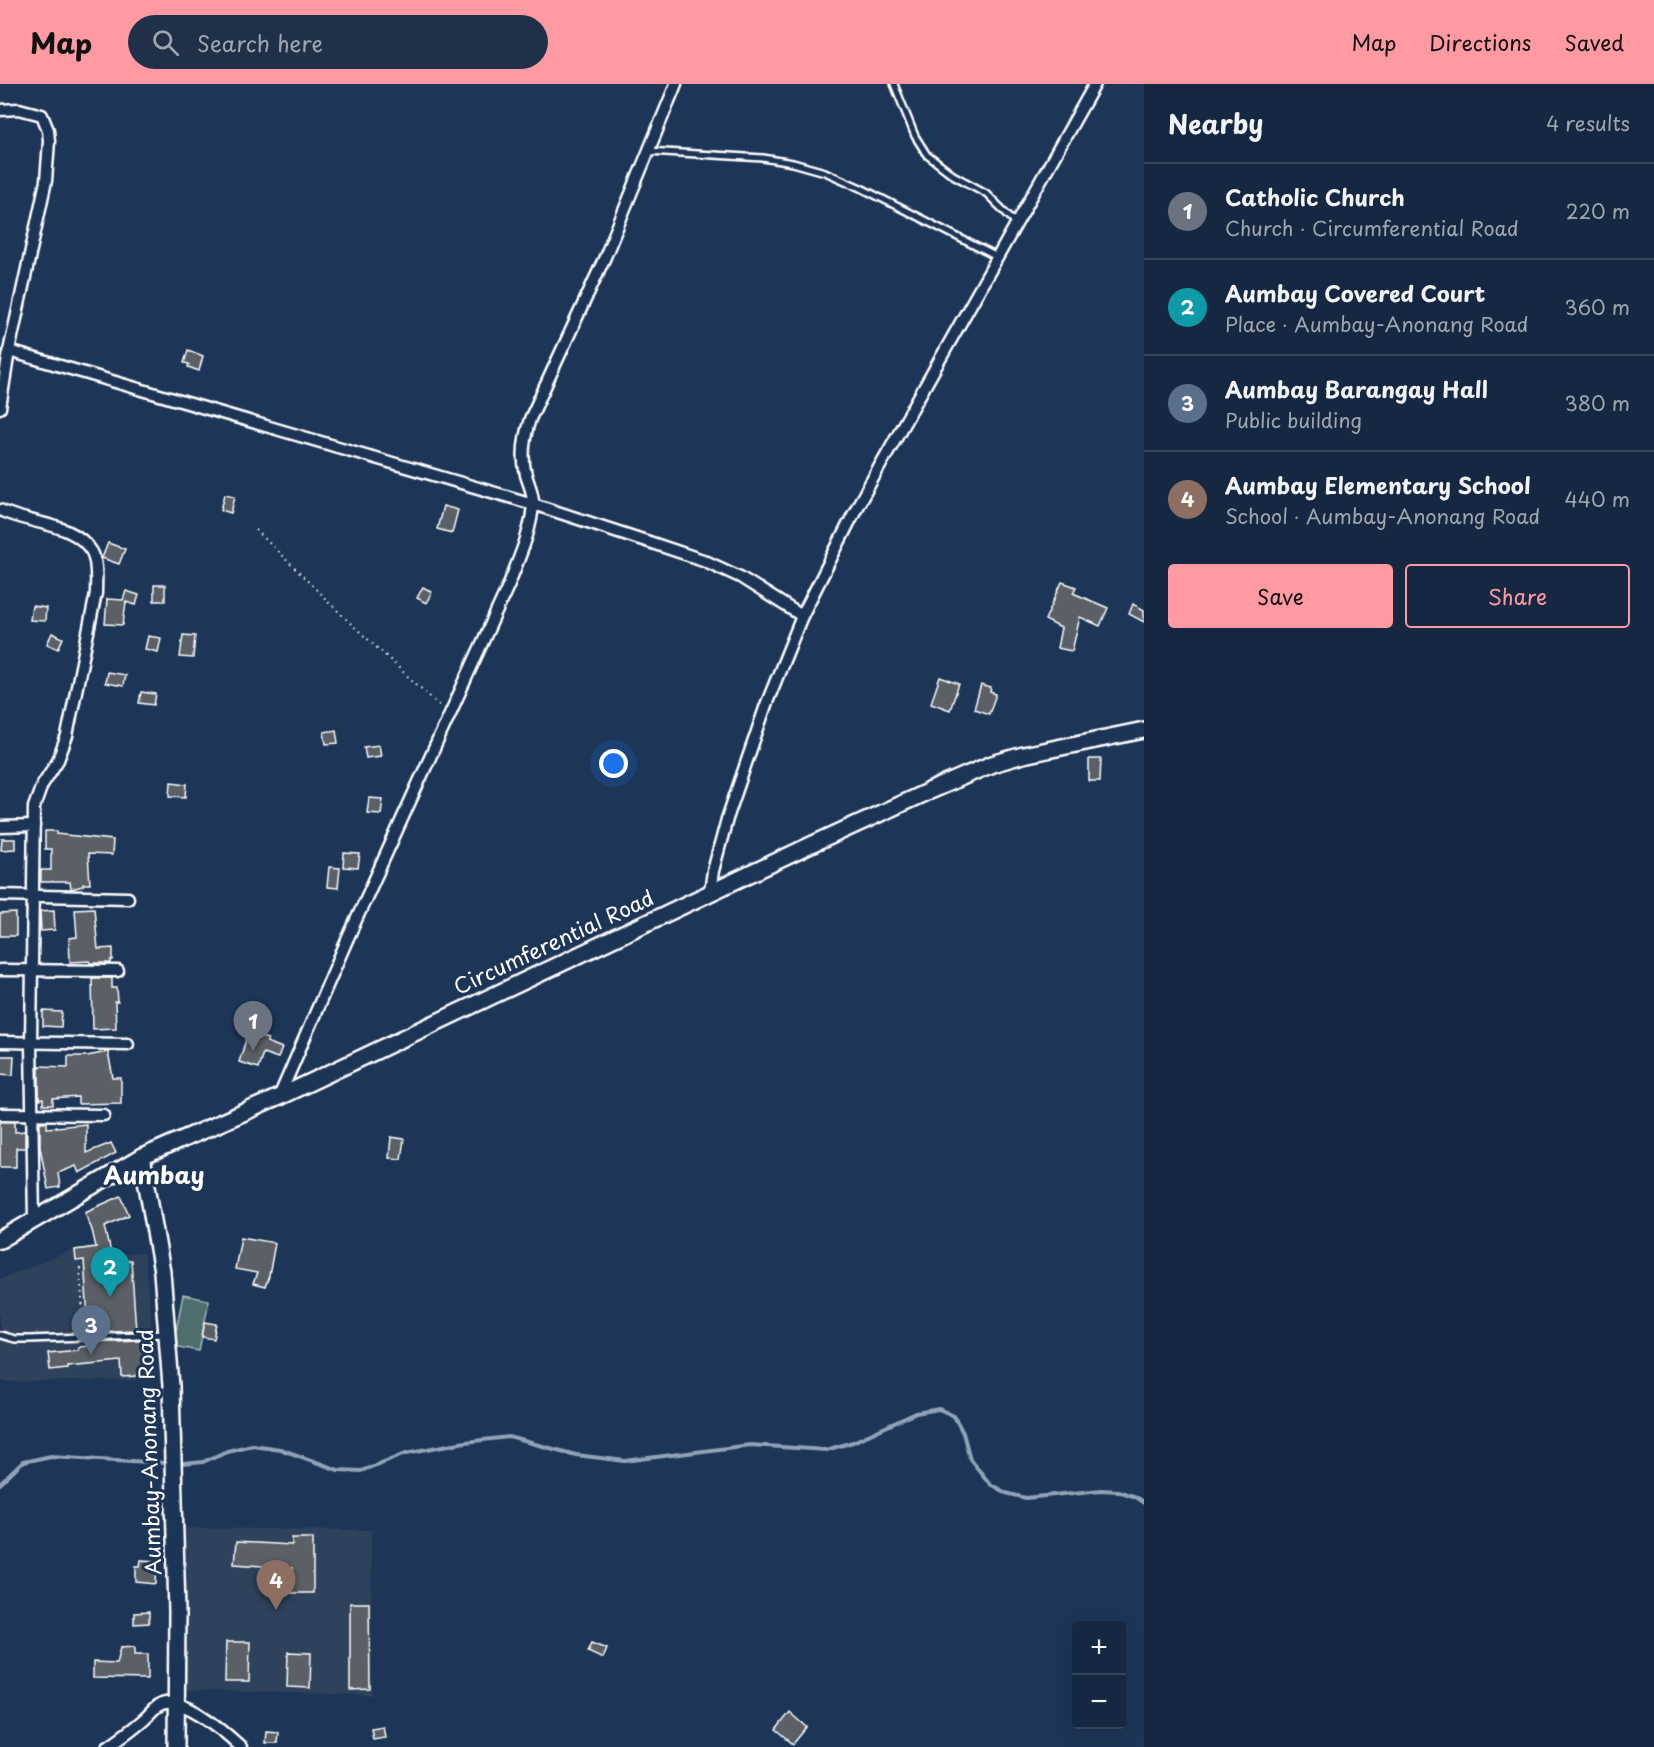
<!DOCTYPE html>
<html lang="en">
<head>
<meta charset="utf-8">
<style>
	:root { --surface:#162841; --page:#1f3048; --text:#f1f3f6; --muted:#9ea6b1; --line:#35445a; --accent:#ff9aa2 }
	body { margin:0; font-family:"Playpen Sans",sans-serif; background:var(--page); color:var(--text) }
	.controls { position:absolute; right:18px; bottom:18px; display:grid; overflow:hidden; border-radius:6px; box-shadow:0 6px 24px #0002 }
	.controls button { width:54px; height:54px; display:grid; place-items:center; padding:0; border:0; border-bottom:2px solid var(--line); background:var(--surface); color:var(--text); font:30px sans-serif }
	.you { position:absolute; left:614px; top:680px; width:21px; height:21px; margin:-15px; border:4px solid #fff; border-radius:50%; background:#1a73e8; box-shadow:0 0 0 9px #1a73e833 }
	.badge { display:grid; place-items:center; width:39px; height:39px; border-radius:50%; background:var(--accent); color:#fff; font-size:20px; font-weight:700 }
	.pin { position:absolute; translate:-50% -50px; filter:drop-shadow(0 2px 3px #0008) }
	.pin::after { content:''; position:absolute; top:32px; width:21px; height:18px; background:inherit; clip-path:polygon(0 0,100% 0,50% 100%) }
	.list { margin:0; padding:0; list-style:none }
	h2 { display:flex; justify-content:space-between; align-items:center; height:78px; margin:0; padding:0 24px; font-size:26px }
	h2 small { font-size:20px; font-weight:400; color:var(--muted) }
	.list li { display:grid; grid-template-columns:39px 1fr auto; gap:18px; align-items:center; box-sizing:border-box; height:96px; padding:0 24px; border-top:2px solid var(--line) }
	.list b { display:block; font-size:22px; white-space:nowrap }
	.list p { margin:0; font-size:20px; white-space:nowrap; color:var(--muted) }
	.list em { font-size:20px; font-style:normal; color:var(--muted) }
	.actions { display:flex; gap:12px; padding:18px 24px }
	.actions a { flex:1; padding:14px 0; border:2px solid var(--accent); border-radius:6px; text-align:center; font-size:21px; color:var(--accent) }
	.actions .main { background:var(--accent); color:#111 }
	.icon { flex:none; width:33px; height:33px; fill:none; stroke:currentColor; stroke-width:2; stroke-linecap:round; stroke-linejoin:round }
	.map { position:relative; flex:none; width:1144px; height:1663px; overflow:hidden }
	header { display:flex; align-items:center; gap:36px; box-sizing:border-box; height:84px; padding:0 30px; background:var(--accent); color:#111 }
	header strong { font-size:28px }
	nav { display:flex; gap:33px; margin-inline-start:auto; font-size:21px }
	.search { width:420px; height:54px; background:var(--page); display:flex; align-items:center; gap:15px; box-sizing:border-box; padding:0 21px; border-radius:33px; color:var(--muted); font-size:22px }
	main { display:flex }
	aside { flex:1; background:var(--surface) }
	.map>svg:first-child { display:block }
	.built { fill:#2f425c }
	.green { fill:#4e6e6d; stroke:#a6b6b6; stroke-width:1.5 }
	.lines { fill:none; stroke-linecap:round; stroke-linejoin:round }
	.stream { stroke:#90a3b9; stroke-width:4 }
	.building { fill:#5a6166; stroke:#fff; stroke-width:1.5 }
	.lane-casing { stroke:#fff; stroke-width:10 }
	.street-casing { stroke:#fff; stroke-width:15 }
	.secondary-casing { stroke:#fff; stroke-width:20 }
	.path { stroke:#fff; stroke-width:2; stroke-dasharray:1.5 4.5; stroke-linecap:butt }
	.lane { stroke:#1d3557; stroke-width:5 }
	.street { stroke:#1d3557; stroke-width:10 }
	.secondary { stroke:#1d3557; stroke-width:15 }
	.labels { text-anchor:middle; stroke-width:6; stroke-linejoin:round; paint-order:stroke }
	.street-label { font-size:21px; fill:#fff; stroke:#1d3557 }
	.quarter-label { font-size:24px; font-weight:bold; fill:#fff; stroke:#1d3557 }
</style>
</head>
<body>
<header>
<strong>Map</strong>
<div class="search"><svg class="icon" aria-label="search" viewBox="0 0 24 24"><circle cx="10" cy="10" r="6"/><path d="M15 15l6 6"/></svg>Search here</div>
<nav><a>Map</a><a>Directions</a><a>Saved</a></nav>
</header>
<main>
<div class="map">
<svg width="1144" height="1663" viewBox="0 0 1144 1663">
	<rect width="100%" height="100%" fill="#1d3557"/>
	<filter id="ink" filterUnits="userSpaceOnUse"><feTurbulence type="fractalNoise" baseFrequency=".0167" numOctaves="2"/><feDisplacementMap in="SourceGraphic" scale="12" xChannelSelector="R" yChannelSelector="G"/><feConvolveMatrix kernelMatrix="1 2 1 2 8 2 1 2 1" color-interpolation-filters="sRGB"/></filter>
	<g filter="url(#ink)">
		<g class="built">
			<polygon points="94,1162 95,1172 144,1169 157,1296 0,1298 0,1195 73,1166"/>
			<polygon points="182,1444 371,1446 372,1611 181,1606"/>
		</g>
		<polygon class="green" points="183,1211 209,1216 199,1267 173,1262"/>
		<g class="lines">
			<g class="stream">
				<polyline points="183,1380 203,1378 227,1367 252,1361 280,1365 338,1386 361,1387 406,1369 465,1358 509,1353 576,1371 625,1377 750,1361 826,1366 853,1358 916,1329 939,1325 954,1332 963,1349 970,1375 990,1400 1006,1409 1026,1414 1101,1406 1118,1407 1135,1413 1144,1419"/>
				<polyline points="0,1400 23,1378 51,1372 164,1379"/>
			</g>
		</g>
		<g class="building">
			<polygon points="188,266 203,272 199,287 188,283 189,280 184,279"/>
			<polygon points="225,410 235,412 231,429 221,426"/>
			<polygon points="443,422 458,426 452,449 437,445"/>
			<polygon points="108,459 125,465 119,480 102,474"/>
			<polygon points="1062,498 1076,503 1073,509 1108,524 1100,542 1080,533 1072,567 1057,564 1061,544 1045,536"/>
			<rect x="154" y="501" width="11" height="16"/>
			<polygon points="423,503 432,508 426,519 417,514"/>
			<polygon points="126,507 139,511 136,521 126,518 123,541 105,540 107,515 123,516"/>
			<polygon points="1133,520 1144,526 1144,538 1129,530"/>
			<polygon points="32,522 46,524 45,537 30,536"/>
			<polygon points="52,549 63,554 58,565 47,560"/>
			<polygon points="183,551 195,552 193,574 180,573"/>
			<polygon points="148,552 161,554 158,568 145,565"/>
			<polygon points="107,588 125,591 123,602 105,599"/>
			<polygon points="940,593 959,600 950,626 931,619"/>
			<polygon points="981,601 991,604 990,608 996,610 989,630 974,625"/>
			<polygon points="141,608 156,610 154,621 139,619"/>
			<polygon points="336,646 338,659 326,660 324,648"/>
			<polygon points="379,661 381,672 366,674 364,663"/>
			<polygon points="1089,675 1101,675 1100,697 1089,697"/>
			<polygon points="171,698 187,700 186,713 170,712"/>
			<polygon points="369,714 383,715 381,730 367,729"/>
			<polygon points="45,747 57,747 57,750 113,756 112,771 88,770 90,800 83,800 83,802 71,805 70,798 41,798 41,786 51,786 51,765 45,765"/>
			<polygon points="2,755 15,755 15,765 1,766"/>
			<polygon points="344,769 360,770 358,784 343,783"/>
			<polygon points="329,783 340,784 338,804 327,803"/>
			<polygon points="94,824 98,865 113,864 113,876 111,876 111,879 90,879 90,877 70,878 69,854 77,853 75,825"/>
			<polygon points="54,826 55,846 41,847 40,827"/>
			<polygon points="16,829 16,852 0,852 0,830"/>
			<polygon points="92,894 112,894 112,904 117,904 118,918 115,918 116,944 93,945"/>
			<polygon points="43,927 62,928 61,943 43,942"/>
			<polygon points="248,949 268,955 267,958 282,964 278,974 263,969 258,984 239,978"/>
			<polygon points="108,968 113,994 121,994 121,1019 78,1020 78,1013 53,1015 53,1021 43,1021 43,1015 39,1016 39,982 68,983 68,972 87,972"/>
			<polygon points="0,972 14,972 13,991 0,990"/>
			<polygon points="0,1038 15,1038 15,1048 25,1047 25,1064 16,1064 16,1083 0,1083"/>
			<polygon points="40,1038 47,1038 47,1044 86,1040 86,1069 111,1059 116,1069 79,1089 76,1082 58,1089 60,1103 48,1105 40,1063"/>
			<polygon points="391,1053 404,1055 401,1075 389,1074"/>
			<polygon points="121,1112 129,1131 105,1142 113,1178 131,1176 136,1246 89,1248 84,1176 76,1177 75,1166 96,1163 92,1146 85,1128"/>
			<polygon points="241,1153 275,1159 269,1192 265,1203 253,1200 257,1189 235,1185"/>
			<polygon points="205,1238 217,1240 214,1255 202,1253"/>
			<polygon points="137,1256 143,1256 146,1289 137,1290 137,1292 122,1293 121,1277 67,1282 67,1284 50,1286 48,1269 78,1266 78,1263 90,1262 90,1258"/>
			<polygon points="292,1454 313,1454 313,1509 291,1509 292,1484 234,1480 236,1458 292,1461"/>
			<polygon points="141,1476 157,1477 156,1500 136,1498 136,1482 140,1482"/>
			<polygon points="350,1519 369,1519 370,1605 350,1606"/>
			<polygon points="149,1528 149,1539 134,1540 134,1529"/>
			<polygon points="226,1558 250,1558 249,1598 225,1598"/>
			<polygon points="592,1558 607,1564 603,1574 588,1567"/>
			<polygon points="135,1562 135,1570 148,1570 148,1595 93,1594 93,1578 117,1579 121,1563"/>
			<polygon points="288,1568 311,1569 310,1604 287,1603"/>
			<polygon points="790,1628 807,1643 793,1660 776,1646"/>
			<polygon points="383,1642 385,1653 373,1655 371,1644"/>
			<polygon points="266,1647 278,1648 277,1659 265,1659"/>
		</g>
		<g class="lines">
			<defs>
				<g id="lane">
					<polyline points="894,0 915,52 927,71 953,91 986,109 1016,139"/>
					<polyline points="648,67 763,74 793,79 825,88 861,104 997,173"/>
					<polyline points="0,1251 14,1255 29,1255 166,1250"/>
				</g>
				<g id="street">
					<polyline points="0,26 19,25 42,31 48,46 49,57 46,97 9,267 0,324"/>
					<polyline points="9,267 533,420 643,456 703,476 740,493 802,532"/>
					<path d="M 0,426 C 28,441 74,437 92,468 C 98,479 96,497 96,509 L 67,652 L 58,676 L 42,701 L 34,723 L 31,959 L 34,1136"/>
					<polyline points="0,743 34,742"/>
					<polyline points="710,808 713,787 727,735 766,621 802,532 858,421 1095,0"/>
					<polyline points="0,811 128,814"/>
					<polyline points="0,886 118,887"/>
					<polyline points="0,958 128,960"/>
					<path d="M 279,1013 L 347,856 L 509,500 C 519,474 532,446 533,418 C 533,408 529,401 526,391 C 521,372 524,353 530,335 L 605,173 L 676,0"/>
					<polyline points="0,1030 104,1031"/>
					<path d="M 107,1663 C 120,1654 133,1645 144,1635 C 149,1631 153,1625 158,1622 C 179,1607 226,1649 241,1663"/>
				</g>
				<g id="secondary">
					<polyline points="142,1073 162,1188 171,1302 177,1528 176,1663"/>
					<polyline points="0,1156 142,1073 279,1013 811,761 929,707 992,680 1023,671 1144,646"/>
				</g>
			</defs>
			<use href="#lane" class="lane-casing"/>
			<use href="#street" class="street-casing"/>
			<use href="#secondary" class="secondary-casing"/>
			<g class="path">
				<polyline points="256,446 346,535 441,623"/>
				<polyline points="80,1184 84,1245"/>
			</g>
			<use href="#lane" class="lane"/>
			<use href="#street" class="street"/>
			<use href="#secondary" class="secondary"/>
		</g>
	</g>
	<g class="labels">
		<g class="street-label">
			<text transform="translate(554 859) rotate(-25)" y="7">Circumferential Road</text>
			<text transform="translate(150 1368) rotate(-92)" y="7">Aumbay-Anonang Road</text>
		</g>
		<g class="quarter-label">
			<text x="154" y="1100">Aumbay</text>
		</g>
	</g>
</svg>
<div class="controls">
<button>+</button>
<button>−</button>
</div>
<div class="you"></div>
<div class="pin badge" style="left:253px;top:967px;background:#6b7280">1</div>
<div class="pin badge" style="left:110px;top:1213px;background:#0f9aa8">2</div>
<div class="pin badge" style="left:91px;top:1271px;background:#5c6f8a">3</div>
<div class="pin badge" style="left:276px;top:1526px;background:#8d6e63">4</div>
</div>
<aside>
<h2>Nearby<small>4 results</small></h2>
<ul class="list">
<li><span class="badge" style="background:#6b7280">1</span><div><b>Catholic Church</b><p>Church · Circumferential Road</p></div><em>220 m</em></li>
<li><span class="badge" style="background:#0f9aa8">2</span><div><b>Aumbay Covered Court</b><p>Place · Aumbay-Anonang Road</p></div><em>360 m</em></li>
<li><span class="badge" style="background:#5c6f8a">3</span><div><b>Aumbay Barangay Hall</b><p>Public building</p></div><em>380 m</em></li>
<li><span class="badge" style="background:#8d6e63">4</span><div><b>Aumbay Elementary School</b><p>School · Aumbay-Anonang Road</p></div><em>440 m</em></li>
</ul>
<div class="actions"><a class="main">Save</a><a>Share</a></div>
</aside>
</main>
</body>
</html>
